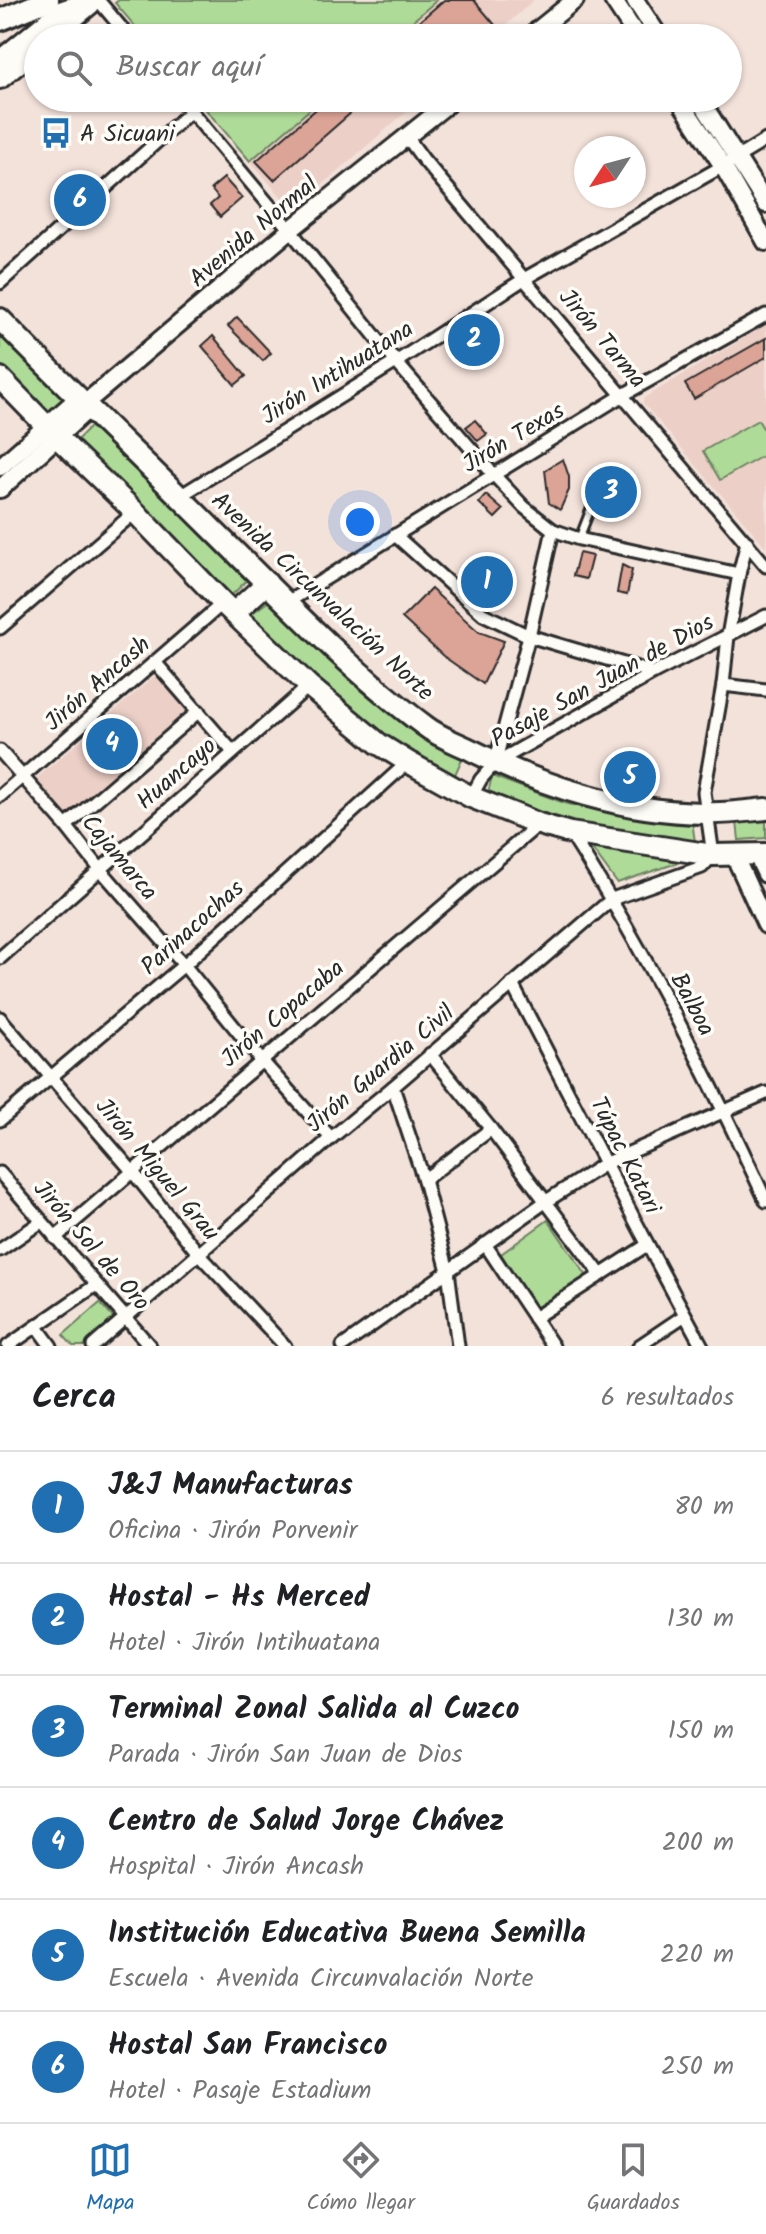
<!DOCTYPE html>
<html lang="es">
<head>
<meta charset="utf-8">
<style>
	:root { --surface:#fff; --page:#f2f2f2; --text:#202124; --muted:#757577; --line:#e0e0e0; --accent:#1f6fb2 }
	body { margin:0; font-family:Kalam,sans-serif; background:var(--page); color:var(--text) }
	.compass { position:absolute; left:574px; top:136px; width:72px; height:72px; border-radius:50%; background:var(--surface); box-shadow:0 2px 6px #0004; rotate:234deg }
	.you { position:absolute; left:360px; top:522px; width:28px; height:28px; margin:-20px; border:6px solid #fff; border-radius:50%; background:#1a73e8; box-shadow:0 0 0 12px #1a73e833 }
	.badge { display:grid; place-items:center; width:52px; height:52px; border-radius:50%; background:var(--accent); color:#fff; font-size:26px; font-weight:700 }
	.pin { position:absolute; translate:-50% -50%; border:4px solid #fff; box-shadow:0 2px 8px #0006 }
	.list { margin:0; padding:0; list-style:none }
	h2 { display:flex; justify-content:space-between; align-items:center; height:104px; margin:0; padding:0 32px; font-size:34px }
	h2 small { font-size:26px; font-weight:400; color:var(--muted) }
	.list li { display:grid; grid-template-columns:52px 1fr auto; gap:24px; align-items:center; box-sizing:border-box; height:112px; padding:0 32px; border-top:2px solid var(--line) }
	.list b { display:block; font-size:30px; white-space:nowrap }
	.list p { margin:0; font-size:26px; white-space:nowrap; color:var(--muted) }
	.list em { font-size:26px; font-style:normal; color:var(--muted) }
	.icon { flex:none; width:44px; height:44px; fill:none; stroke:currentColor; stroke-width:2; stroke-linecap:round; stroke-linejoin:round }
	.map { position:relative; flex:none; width:766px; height:1346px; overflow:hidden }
	.search { position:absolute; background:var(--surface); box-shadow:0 2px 6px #0004; left:24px; right:24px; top:24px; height:88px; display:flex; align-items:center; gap:20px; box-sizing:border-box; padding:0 28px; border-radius:44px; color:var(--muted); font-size:30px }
	.sheet { height:776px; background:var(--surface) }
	nav { display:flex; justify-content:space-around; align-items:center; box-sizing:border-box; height:112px; border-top:2px solid var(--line); background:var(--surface); font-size:22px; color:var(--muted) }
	nav a { display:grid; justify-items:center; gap:4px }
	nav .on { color:var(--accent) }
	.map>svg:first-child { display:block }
	.built { fill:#eccfc6 }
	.green { fill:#afdb99; stroke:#6d8362; stroke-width:2 }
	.building { fill:#dca496; stroke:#2b2b2b; stroke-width:2 }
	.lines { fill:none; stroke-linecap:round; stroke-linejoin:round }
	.lane-casing { stroke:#2b2b2b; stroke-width:12 }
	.street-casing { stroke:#2b2b2b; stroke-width:17 }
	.secondary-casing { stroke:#2b2b2b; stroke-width:22 }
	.primary-casing { stroke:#2b2b2b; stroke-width:24 }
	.highway-casing { stroke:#2b2b2b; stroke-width:26 }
	.lane { stroke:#fdfcf7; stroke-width:6 }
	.street { stroke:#fdfcf7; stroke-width:11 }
	.secondary { stroke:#fdfcf7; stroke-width:16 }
	.primary { stroke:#fdfcf7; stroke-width:18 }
	.highway { stroke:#fdfcf7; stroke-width:20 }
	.labels { text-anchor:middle; stroke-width:7; stroke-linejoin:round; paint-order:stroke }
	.poi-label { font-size:24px; fill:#2b2b2b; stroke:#fdfcf7; text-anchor:start }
	.street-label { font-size:24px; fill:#2b2b2b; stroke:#fdfcf7 }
</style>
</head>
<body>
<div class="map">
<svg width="766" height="1346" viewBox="0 0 766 1346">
	<rect width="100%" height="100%" fill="#f3e2da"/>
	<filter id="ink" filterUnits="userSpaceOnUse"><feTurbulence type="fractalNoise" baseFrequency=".0125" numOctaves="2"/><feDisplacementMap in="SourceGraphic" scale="16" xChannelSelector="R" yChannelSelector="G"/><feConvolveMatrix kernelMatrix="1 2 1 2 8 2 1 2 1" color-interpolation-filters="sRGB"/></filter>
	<g filter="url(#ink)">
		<g class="built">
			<polygon points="437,0 534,0 491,38 393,38"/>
			<polygon points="323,98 422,98 293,210 250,161"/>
			<polygon points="766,325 766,547 643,403 644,398"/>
			<polygon points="157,674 188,709 67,814 36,779"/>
		</g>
		<g class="green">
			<polygon points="119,0 437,0 393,38 145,38 115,3"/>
			<polygon points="196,98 323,98 250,161"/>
			<polygon points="0,333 66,400 49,416 0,365"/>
			<polygon points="758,420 766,433 766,454 720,480 703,451"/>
			<polygon points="91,426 247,580 232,595 76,441"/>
			<path d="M 269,601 L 361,690 L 407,727 L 462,759 L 453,779 C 435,769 416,759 399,747 C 345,709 298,661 251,614 Z"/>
			<polygon points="492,776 567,804 631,815 692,821 695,842 620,832 552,818 487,797"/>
			<polygon points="766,820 766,838 739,840 737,822"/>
			<polygon points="590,846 689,859 617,883"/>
			<polygon points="548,1220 589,1279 537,1310 501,1254"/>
			<polygon points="100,1303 116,1321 87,1346 73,1346 63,1335"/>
		</g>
		<g class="building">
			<polygon points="444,0 474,0 495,25 480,38 400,38"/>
			<polygon points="329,98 368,98 274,180 256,161"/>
			<polygon points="224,178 242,198 220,217 210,205 218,198 211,189"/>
			<polygon points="237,317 271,353 263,361 228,326"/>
			<polygon points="213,336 246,376 235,385 202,346"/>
			<polygon points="766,338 766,357 694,399 685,384"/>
			<polygon points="548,415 558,425 546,432 539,423"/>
			<polygon points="475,420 487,434 478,441 466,427"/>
			<polygon points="563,459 569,477 569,490 560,510 549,503 545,470"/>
			<polygon points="486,495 503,510 495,518 479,503"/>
			<polygon points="579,553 592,556 586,579 573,576"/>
			<polygon points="622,565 632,570 627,595 617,593"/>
			<polygon points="431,589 479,632 504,641 483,684 443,656 402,618"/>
		</g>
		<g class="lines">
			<defs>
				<polyline id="lane" points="579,539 591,508 596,482"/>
				<g id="street">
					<polyline points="98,0 130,38"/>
					<polyline points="180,98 290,230 396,362 493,474 524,507 553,530 579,539 739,574"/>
					<polyline points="407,137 423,159 766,566"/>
					<polyline points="0,283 191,111"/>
					<polyline points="180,496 396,362 524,279 723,166 766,140"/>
					<polyline points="395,535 483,614 529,636 654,673"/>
					<polyline points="286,603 623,395 766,315"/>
					<polyline points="0,628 135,512"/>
					<polyline points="155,662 233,752"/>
					<polyline points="723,685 766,690"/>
					<polyline points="0,751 66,826 100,869 184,965 261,1060 331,1138"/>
					<polyline points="495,763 529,636 553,530"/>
					<polyline points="0,796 223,603"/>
					<polyline points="471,797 481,779 495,763 654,673 766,616"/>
					<polyline points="66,826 199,711"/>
					<path d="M 570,833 C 645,950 708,1075 766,1201"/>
					<polyline points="0,958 309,686"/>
					<path d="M 512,984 C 575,1105 637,1227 702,1346"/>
					<polyline points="0,1018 132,1171 198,1253 285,1346"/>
					<polyline points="430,1054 491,1129 601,1275"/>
					<polyline points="393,1087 424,1180 448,1271 458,1346"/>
					<polyline points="0,1120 184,965 408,762"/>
					<polyline points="0,1173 150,1346"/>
					<polyline points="424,1180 491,1129"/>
					<polyline points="55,1238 539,824"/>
					<polyline points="485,1244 553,1346"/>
					<polyline points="0,1250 41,1222"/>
					<polyline points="534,1318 647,1245"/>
					<polyline points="37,1327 51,1346"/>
					<polyline points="8,1346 96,1285"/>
					<polyline points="93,1346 331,1138 393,1087 612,899 702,867 713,855 704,792 723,685 728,636 739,574 747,542"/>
					<polyline points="343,1346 545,1202 606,1163 766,1093"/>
					<polyline points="639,1346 685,1315"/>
				</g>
				<g id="secondary">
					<polyline points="613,0 638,38"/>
					<polyline points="635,0 660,38"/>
					<polyline points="528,38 575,0"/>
					<polyline points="678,98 723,166 766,242"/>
					<polyline points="699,98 766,204"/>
					<polyline points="83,405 290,230 455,98"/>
					<polyline points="0,467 77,399"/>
					<polyline points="0,489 88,409"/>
					<polyline points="734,855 766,925"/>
					<polyline points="757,855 766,874"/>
				</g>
				<g id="primary">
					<polyline points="50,38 91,4"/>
					<polyline points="0,60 60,11 92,0"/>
					<polyline points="0,79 38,48"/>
				</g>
				<g id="highway">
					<polyline points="0,20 48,0"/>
					<path d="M 0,319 C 69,390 141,458 211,528 C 280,596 347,668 425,726 C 439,737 457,743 473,751 C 544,787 625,812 705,813 C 725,814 746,811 766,809"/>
					<polyline points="0,378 57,437 135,512 223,603 309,686 379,744 408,762 471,797 539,824 570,833 713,855 766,854"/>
					<polyline points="234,613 267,583"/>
				</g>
			</defs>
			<use href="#lane" class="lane-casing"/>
			<use href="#street" class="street-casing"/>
			<use href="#secondary" class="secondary-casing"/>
			<use href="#primary" class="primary-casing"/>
			<use href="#highway" class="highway-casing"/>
			<use href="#lane" class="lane"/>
			<use href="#street" class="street"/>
			<use href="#secondary" class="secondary"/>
			<use href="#primary" class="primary"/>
			<use href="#highway" class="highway"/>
		</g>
	</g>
	<defs>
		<symbol id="bus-bare" viewBox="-9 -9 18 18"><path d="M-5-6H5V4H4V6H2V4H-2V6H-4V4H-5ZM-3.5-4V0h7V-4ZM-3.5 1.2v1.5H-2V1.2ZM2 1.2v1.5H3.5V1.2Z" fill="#1f6fb2" stroke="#fdfcf7" stroke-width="2.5" paint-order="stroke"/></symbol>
	</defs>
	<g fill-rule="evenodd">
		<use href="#bus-bare" x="34" y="111" width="44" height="44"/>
	</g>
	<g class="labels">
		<g class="poi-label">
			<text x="80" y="141">A Sicuani</text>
		</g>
		<g class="street-label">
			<text transform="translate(253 231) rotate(-40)" y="8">Avenida Normal</text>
			<text transform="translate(603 338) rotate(50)" y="8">Jirón Tarma</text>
			<text transform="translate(337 372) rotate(-32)" y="8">Jirón Intihuatana</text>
			<text transform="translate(513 437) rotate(-31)" y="8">Jirón Texas</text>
			<text transform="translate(323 596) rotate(43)" y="8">Avenida Circunvalación Norte</text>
			<text transform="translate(602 680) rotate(-29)" y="8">Pasaje San Juan de Dios</text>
			<text transform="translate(97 683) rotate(-41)" y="8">Jirón Ancash</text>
			<text transform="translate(176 773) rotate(-41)" y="8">Huancayo</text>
			<text transform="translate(120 857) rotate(50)" y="8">Cajamarca</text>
			<text transform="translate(192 927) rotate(-42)" y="8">Parinacochas</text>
			<text transform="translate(693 1004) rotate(62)" y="8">Balboa</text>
			<text transform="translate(282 1013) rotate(-40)" y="8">Jirón Copacaba</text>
			<text transform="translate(380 1068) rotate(-40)" y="8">Jirón Guardia Civil</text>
			<text transform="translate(626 1155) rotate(63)" y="8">Túpac Katari</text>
			<text transform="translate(158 1169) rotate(50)" y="8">Jirón Miguel Grau</text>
			<text transform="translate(92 1245) rotate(49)" y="8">Jirón Sol de Oro</text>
		</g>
	</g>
</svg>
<svg class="compass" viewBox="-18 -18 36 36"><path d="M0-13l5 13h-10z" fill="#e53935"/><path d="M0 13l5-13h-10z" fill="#757577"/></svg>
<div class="you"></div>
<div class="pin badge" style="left:487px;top:582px">1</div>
<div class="pin badge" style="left:474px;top:340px">2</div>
<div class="pin badge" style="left:611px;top:492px">3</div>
<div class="pin badge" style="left:112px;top:744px">4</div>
<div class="pin badge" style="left:630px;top:777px">5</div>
<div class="pin badge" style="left:80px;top:200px">6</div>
<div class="search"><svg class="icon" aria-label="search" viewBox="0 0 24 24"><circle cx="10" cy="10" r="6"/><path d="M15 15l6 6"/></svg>Buscar aquí</div>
</div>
<section class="sheet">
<h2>Cerca<small>6 resultados</small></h2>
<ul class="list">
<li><span class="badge">1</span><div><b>J&amp;J Manufacturas</b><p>Oficina · Jirón Porvenir</p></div><em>80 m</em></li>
<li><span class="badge">2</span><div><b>Hostal - Hs Merced</b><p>Hotel · Jirón Intihuatana</p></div><em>130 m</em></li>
<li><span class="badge">3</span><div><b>Terminal Zonal Salida al Cuzco</b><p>Parada · Jirón San Juan de Dios</p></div><em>150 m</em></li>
<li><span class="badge">4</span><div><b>Centro de Salud Jorge Chávez</b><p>Hospital · Jirón Ancash</p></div><em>200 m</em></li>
<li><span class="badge">5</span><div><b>Institución Educativa Buena Semilla</b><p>Escuela · Avenida Circunvalación Norte</p></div><em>220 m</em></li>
<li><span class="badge">6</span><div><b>Hostal San Francisco</b><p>Hotel · Pasaje Estadium</p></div><em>250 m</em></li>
</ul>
</section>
<nav>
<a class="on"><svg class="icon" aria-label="map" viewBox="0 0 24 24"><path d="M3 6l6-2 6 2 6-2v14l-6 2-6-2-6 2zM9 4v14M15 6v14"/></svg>Mapa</a>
<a><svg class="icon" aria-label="directions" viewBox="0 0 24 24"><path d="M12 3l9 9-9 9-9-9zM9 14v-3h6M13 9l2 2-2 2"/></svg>Cómo llegar</a>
<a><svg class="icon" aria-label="saved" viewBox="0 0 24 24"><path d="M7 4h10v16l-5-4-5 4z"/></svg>Guardados</a>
</nav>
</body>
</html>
